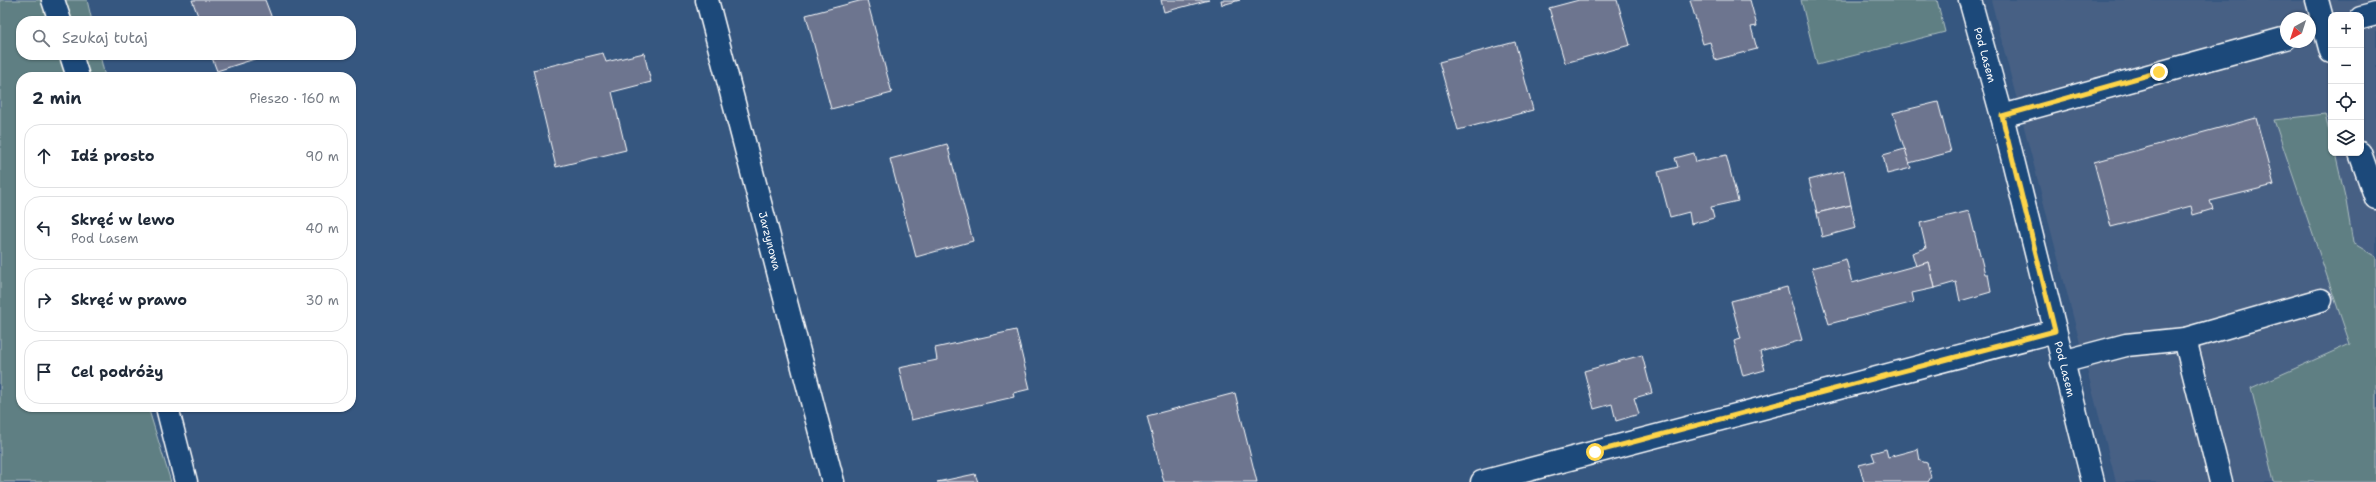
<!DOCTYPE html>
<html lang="pl">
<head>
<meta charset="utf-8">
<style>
	:root { --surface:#fff; --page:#f6f6f7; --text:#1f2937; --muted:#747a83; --line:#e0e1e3 }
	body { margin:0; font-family:"Shantell Sans",sans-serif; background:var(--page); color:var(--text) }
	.controls { position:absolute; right:12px; top:12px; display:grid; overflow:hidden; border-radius:8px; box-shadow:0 1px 3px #0004 }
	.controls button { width:36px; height:36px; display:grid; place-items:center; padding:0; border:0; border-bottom:1px solid var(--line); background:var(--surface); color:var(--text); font:20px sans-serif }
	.compass { position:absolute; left:2280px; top:12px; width:36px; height:36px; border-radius:50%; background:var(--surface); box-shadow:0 1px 3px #0004; rotate:219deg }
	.stop { position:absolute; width:12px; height:12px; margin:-9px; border:3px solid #ffd54a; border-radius:50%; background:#fff }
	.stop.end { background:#ffd54a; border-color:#fff; box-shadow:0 1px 4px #0008 }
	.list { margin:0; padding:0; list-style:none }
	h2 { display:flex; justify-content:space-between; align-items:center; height:52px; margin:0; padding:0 16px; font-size:17px }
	h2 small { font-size:13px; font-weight:400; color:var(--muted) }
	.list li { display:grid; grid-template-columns:26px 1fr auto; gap:12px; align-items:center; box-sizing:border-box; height:64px; margin:0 8px 8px; padding:0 8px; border:1px solid var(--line); border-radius:16px }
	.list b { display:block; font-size:15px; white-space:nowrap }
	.list p { margin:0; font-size:13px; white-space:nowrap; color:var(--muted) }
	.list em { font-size:13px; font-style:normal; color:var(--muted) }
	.icon { flex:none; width:22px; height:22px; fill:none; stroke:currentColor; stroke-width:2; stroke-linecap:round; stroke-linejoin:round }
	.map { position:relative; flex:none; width:2376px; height:482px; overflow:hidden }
	.search { position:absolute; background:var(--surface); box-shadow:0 1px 3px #0004; left:16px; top:16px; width:340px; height:44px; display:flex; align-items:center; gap:10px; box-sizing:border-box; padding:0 14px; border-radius:16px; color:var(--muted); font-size:15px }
	.panel { position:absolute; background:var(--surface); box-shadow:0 1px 3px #0004; left:16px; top:72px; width:340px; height:340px; border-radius:16px }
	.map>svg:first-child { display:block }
	.built { fill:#466084; fill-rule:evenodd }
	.green { fill:#5e7f83; stroke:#aebfc1 }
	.building { fill:#6d758f; stroke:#fff }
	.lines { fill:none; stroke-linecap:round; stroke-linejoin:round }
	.minor-casing { stroke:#fff; stroke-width:25 }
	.minor { stroke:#1f4a7a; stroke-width:22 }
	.route { stroke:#ffd54a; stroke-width:5 }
	.labels { text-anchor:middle; stroke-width:3.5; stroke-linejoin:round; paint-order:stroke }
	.street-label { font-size:11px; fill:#fff; stroke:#1f4a7a }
</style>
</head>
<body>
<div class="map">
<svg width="2376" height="482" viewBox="0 0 2376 482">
	<rect width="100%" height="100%" fill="#365780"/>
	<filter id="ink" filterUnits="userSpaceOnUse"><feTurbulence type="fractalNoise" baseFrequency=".025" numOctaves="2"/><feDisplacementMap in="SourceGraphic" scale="8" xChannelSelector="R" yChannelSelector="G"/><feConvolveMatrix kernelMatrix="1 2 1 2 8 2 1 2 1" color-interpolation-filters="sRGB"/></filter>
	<g filter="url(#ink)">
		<path class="built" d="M 1991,0 L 2376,0 L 2376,482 L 2116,482 ZM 2331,15 L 2361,15 L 2361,153 L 2331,153 ZM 2286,18 L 2310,18 L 2310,42 L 2286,42 Z"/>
		<g class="green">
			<polygon points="0,0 87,0 92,21 21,21 21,55 100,55 105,77 21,77 21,407 148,407 171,482 0,482"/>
			<polygon points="1801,0 1937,0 1945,32 1817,65"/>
			<polygon points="2325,114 2331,139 2331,153 2335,153 2346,201 2353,243 2376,257 2376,482 2274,482 2251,388 2350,344 2274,120"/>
		</g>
		<g class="building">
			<polygon points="192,0 265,0 273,21 200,21"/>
			<polygon points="863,0 867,0 892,93 831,109 806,15"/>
			<polygon points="1161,0 1209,0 1164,12"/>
			<polygon points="1221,0 1240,0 1222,5"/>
			<polygon points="1579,0 1617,0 1630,45 1565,63 1549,8"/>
			<polygon points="1690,0 1750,0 1757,26 1751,27 1757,49 1715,60 1710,42 1703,44"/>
			<polygon points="1515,42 1533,110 1458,130 1439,62"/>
			<polygon points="603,53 606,62 644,53 651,82 612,92 626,150 556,167 533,70"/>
			<polygon points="211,55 267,55 217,71"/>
			<polygon points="1938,102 1951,152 1909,163 1893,113"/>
			<polygon points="2256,118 2274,185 2210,201 2213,209 2193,215 2191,206 2111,227 2094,162"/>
			<polygon points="947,144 973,241 916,257 890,159"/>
			<polygon points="1905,149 1911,168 1887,174 1883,155"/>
			<polygon points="1694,153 1696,162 1726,155 1738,201 1711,207 1714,218 1691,224 1689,212 1670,217 1658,172 1678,167 1675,158"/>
			<polygon points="1844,171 1851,205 1817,213 1809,180"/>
			<polygon points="1851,205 1856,228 1822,237 1817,213"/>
			<polygon points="1969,211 1985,274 1988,274 1991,292 1960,301 1956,282 1935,288 1929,262 1916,266 1912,253 1926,248 1920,223"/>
			<polygon points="1846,259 1852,283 1929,262 1935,288 1912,293 1914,302 1829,324 1812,268"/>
			<polygon points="1787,287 1802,340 1760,352 1765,370 1743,376 1734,341 1741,339 1731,301"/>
			<polygon points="1016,330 1030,389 1013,393 1014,397 911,420 899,368 937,360 935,348"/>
			<polygon points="1642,355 1652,393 1634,398 1639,414 1616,421 1612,404 1594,409 1584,371"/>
			<polygon points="1235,393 1257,482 1164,482 1147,416"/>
			<polygon points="1886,449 1888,457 1918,449 1920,461 1927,463 1931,477 1928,482 1864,482 1859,465 1875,461 1872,453"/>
			<polygon points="975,474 978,482 937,482"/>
		</g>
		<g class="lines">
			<defs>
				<g id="minor">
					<polyline points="53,0 60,21"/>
					<path id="s1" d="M 707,0 L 833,482"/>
					<path id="s2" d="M 1970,0 L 2002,116 L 2093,482"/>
					<polyline points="2317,0 2331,52"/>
					<polyline points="2361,18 2376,14"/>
					<polyline points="71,55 78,77"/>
					<polyline points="2002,116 2286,38"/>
					<polyline points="2360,153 2376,198"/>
					<polyline points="2185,339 2221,482"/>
					<polyline points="2062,362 2126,345 2185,339 2321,300"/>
					<polyline points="167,407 186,482"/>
					<polyline points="1482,482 2055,331"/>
				</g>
			</defs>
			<use href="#minor" class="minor-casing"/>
			<use href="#minor" class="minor"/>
		</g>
	</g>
	<g class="lines" filter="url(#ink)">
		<polyline class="route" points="1595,452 2055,331 2002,116 2159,72"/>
	</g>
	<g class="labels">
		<g class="street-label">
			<text dy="4" stroke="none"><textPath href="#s2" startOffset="57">Pod Lasem</textPath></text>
			<text dy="4" stroke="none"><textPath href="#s1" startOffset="249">Jarzynowa</textPath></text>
			<text dy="4" stroke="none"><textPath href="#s2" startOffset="381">Pod Lasem</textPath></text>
		</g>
	</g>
</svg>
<div class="controls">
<button>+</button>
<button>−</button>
<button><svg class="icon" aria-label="locate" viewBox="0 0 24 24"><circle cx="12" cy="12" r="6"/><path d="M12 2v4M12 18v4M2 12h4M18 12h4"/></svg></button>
<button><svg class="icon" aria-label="layers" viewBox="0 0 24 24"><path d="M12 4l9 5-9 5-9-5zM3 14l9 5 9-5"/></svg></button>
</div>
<svg class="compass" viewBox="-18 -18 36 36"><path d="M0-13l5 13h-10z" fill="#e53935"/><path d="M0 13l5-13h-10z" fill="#747a83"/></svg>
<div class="stop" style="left:1595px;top:452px"></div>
<div class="stop end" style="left:2159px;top:72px"></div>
<div class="search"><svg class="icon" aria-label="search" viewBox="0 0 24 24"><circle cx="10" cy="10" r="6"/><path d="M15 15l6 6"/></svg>Szukaj tutaj</div>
<section class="panel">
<h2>2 min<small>Pieszo · 160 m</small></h2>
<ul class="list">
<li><svg class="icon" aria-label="ahead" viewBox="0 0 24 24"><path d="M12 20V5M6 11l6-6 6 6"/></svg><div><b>Idź prosto</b></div><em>90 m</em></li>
<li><svg class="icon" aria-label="left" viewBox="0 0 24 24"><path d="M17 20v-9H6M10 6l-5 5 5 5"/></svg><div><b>Skręć w lewo</b><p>Pod Lasem</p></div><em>40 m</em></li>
<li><svg class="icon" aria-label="right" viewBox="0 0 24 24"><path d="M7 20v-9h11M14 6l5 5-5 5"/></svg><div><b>Skręć w prawo</b></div><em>30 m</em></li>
<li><svg class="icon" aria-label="arrive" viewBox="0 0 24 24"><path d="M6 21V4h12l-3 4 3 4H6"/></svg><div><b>Cel podróży</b></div></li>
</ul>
</section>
</div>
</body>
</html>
